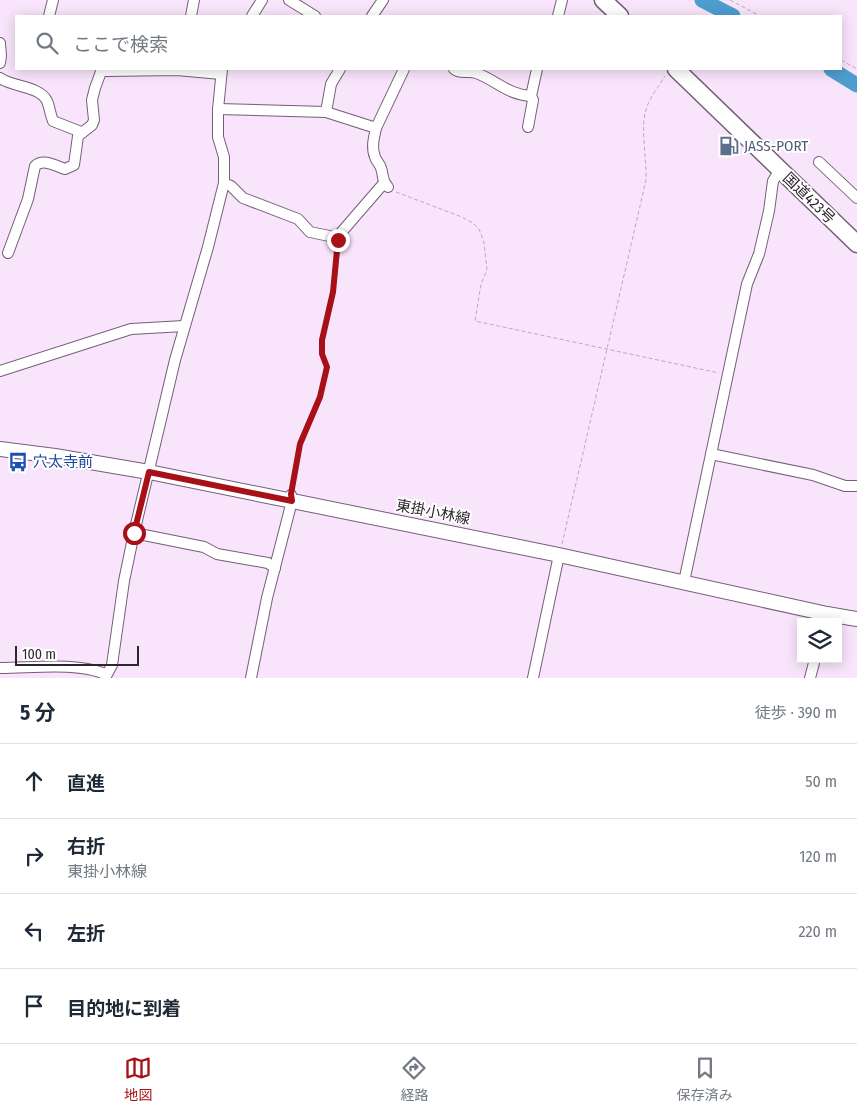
<!DOCTYPE html>
<html lang="ja">
<head>
<meta charset="utf-8">
<style>
	:root { --surface:#fff; --page:#f6f6f7; --text:#1f2937; --muted:#747a83; --line:#e0e1e3; --accent:#a61016 }
	body { margin:0; font-family:"Fira Sans Condensed","Noto Sans JP",sans-serif; background:var(--page); color:var(--text) }
	.controls { position:absolute; right:15px; bottom:15px; display:grid; overflow:hidden; border-radius:0px; box-shadow:0 2px 12px #0003 }
	.controls button { width:45px; height:45px; display:grid; place-items:center; padding:0; border:0; border-bottom:1px solid var(--line); background:var(--surface); color:var(--text); font:25px sans-serif }
	.scale { position:absolute; left:15px; bottom:12px; width:124px; box-sizing:border-box; padding-left:5px; border:2px solid #2e252f; border-top:0; font-size:14px; line-height:18px; white-space:nowrap; color:#2e252f; -webkit-text-stroke:4px #fff; paint-order:stroke }
	.stop { position:absolute; width:15px; height:15px; margin:-11px; border:4px solid #a61016; border-radius:50%; background:#fff }
	.stop.end { background:#a61016; border-color:#fff; box-shadow:0 1px 5px #0008 }
	.list { margin:0; padding:0; list-style:none }
	h2 { display:flex; justify-content:space-between; align-items:center; height:65px; margin:0; padding:0 20px; font-size:21px }
	h2 small { font-size:16px; font-weight:400; color:var(--muted) }
	.list li { display:grid; grid-template-columns:32px 1fr auto; gap:15px; align-items:center; box-sizing:border-box; height:75px; padding:0 20px; border-top:1px solid var(--line) }
	.list b { display:block; font-size:19px; white-space:nowrap }
	.list p { margin:0; font-size:16px; white-space:nowrap; color:var(--muted) }
	.list em { font-size:16px; font-style:normal; color:var(--muted) }
	.icon { flex:none; width:28px; height:28px; fill:none; stroke:currentColor; stroke-width:2; stroke-linecap:round; stroke-linejoin:round }
	.map { position:relative; flex:none; width:857px; height:678px; overflow:hidden }
	.search { position:absolute; background:var(--surface); box-shadow:0 2px 12px #0003; left:15px; right:15px; top:15px; height:55px; display:flex; align-items:center; gap:12px; box-sizing:border-box; padding:0 18px; border-radius:0px; color:var(--muted); font-size:19px }
	.sheet { height:365px; background:var(--surface) }
	nav { display:flex; justify-content:space-around; align-items:center; box-sizing:border-box; height:70px; border-top:1px solid var(--line); background:var(--surface); font-size:14px; color:var(--muted) }
	nav a { display:grid; justify-items:center; gap:2px }
	nav .on { color:var(--accent) }
	.map>svg:first-child { display:block }
	.lines { fill:none; stroke-linecap:round; stroke-linejoin:round }
	.river { stroke:#4d9dcf; stroke-width:15 }
	.minor-casing { stroke:#745e77; stroke-width:12 }
	.secondary-casing { stroke:#745e77; stroke-width:16 }
	.trunk-casing { stroke:#745e77; stroke-width:19 }
	.path { stroke:#baa9bc; stroke-width:1; stroke-dasharray:4 2.5; stroke-linecap:butt }
	.minor { stroke:#fff; stroke-width:10 }
	.secondary { stroke:#fff; stroke-width:14 }
	.trunk { stroke:#fff; stroke-width:16 }
	.route { stroke:#a61016; stroke-width:6 }
	.labels { text-anchor:middle; stroke-width:4; stroke-linejoin:round; paint-order:stroke }
	.service-label { font-size:15px; fill:#4e5e75; stroke:#fff; text-anchor:start }
	.street-label { font-size:15px; fill:#2e252f; stroke:#fff }
	.transit-label { font-size:15px; fill:#164399; stroke:#fff; text-anchor:start }
</style>
</head>
<body>
<div class="map">
<svg width="857" height="678" viewBox="0 0 857 678">
	<rect width="100%" height="100%" fill="#f9e5fb"/>
	<g class="lines">
		<g class="river">
			<polyline points="702,0 733,16"/>
			<polyline points="831,69 857,85"/>
		</g>
		<defs>
			<g id="minor">
				<polyline points="289,0 315,16"/>
				<polyline points="49,16 53,0"/>
				<polyline points="191,16 194,0"/>
				<polyline points="252,16 262,0"/>
				<polyline points="372,16 383,0"/>
				<polyline points="558,16 562,0"/>
				<polyline points="0,43 1,56 0,63"/>
				<path d="M 454,69 C 461,75 468,70 476,73 C 496,80 508,95 531,96"/>
				<polyline points="102,70 105,71 177,70 221,74"/>
				<path d="M 0,78 C 12,87 40,86 47,101 C 50,108 50,114 53,121 L 81,132"/>
				<polyline points="218,109 326,112 376,128"/>
				<polyline points="326,112 331,84 340,69"/>
				<polyline points="528,127 533,100 531,96 537,69"/>
				<polyline points="819,162 857,198"/>
				<polyline points="224,183 231,186 243,198 298,219 310,232 334,237 339,235 384,183"/>
				<path d="M 388,187 C 381,180 384,176 381,168 C 380,164 376,161 375,157 C 371,147 374,138 376,128 L 404,69"/>
				<path d="M 8,253 L 28,199 L 35,166 C 43,158 56,166 65,169 L 74,165 L 78,136 L 92,125 L 94,120 L 92,100 L 95,88 L 102,69"/>
				<polyline points="0,371 131,329 184,326"/>
				<polyline points="711,454 813,475 845,486 857,486"/>
				<polyline points="134,533 204,547 217,554 268,563 275,568"/>
				<polyline points="684,582 747,284 759,254 769,211 773,181 780,170"/>
				<path d="M 0,668 C 34,668 74,662 106,674"/>
				<polyline points="105,678 112,665 124,581 134,533 175,360 208,247 224,183 224,157 218,137 218,109 222,69"/>
				<polyline points="251,678 267,598 292,501 291,495"/>
				<polyline points="533,678 559,555"/>
				<polyline points="810,678 815,659"/>
			</g>
			<polyline id="secondary" points="0,449 55,456 149,472 559,555 827,614 857,619"/>
			<g id="trunk">
				<polyline points="603,0 620,16"/>
				<polyline points="676,69 857,244"/>
			</g>
		</defs>
		<use href="#minor" class="minor-casing"/>
		<use href="#secondary" class="secondary-casing"/>
		<use href="#trunk" class="trunk-casing"/>
		<g class="path">
			<polyline points="730,0 760,16"/>
			<polyline points="841,60 857,69"/>
			<polyline points="396,192 462,217 473,223 479,229 484,242 487,270 481,284 475,321 719,373"/>
			<polyline points="292,486 300,444 320,397 327,367 322,354 322,340 333,292 337,246"/>
			<path d="M 562,544 L 646,180 C 647,159 640,128 646,110 C 649,98 659,86 665,76"/>
		</g>
		<use href="#minor" class="minor"/>
		<use href="#secondary" class="secondary"/>
		<use href="#trunk" class="trunk"/>
	</g>
	<g class="lines">
		<polyline class="route" points="134,533 149,472 292,501 291,494 300,444 320,397 327,367 322,354 322,340 333,292 338,240"/>
	</g>
	<defs>
		<symbol id="fuel-bare" viewBox="-9 -9 18 18"><path d="M-5.5-6h7V0h2V4h1.3V-2.5L3-4.5l.8-.8L6-3V5H2.5V1h-1V6h-7ZM-4.2-4.7v3.2H.2V-4.7Z" fill="#5c6f8a" stroke="#fff" stroke-width="2.5" paint-order="stroke"/></symbol>
		<symbol id="bus-bare" viewBox="-9 -9 18 18"><path d="M-5-6H5V4H4V6H2V4H-2V6H-4V4H-5ZM-3.5-4V0h7V-4ZM-3.5 1.2v1.5H-2V1.2ZM2 1.2v1.5H3.5V1.2Z" fill="#1a4fb4" stroke="#fff" stroke-width="2.5" paint-order="stroke"/></symbol>
	</defs>
	<g fill-rule="evenodd">
		<use href="#fuel-bare" x="715" y="132" width="28" height="28"/>
		<use href="#bus-bare" x="4" y="448" width="28" height="28"/>
	</g>
	<g class="labels">
		<g class="service-label">
			<text x="744" y="151">JASS-PORT</text>
		</g>
		<g class="street-label">
			<text transform="translate(809 198) rotate(44)" y="5">国道423号</text>
			<text transform="translate(433 512) rotate(11)" y="5">東掛小林線</text>
		</g>
		<g class="transit-label">
			<text x="33" y="467">穴太寺前</text>
		</g>
	</g>
</svg>
<div class="controls">
<button><svg class="icon" aria-label="layers" viewBox="0 0 24 24"><path d="M12 4l9 5-9 5-9-5zM3 14l9 5 9-5"/></svg></button>
</div>
<div class="scale">100 m</div>
<div class="stop" style="left:134px;top:533px"></div>
<div class="stop end" style="left:338px;top:240px"></div>
<div class="search"><svg class="icon" aria-label="search" viewBox="0 0 24 24"><circle cx="10" cy="10" r="6"/><path d="M15 15l6 6"/></svg>ここで検索</div>
</div>
<section class="sheet">
<h2>5 分<small>徒歩 · 390 m</small></h2>
<ul class="list">
<li><svg class="icon" aria-label="ahead" viewBox="0 0 24 24"><path d="M12 20V5M6 11l6-6 6 6"/></svg><div><b>直進</b></div><em>50 m</em></li>
<li><svg class="icon" aria-label="right" viewBox="0 0 24 24"><path d="M7 20v-9h11M14 6l5 5-5 5"/></svg><div><b>右折</b><p>東掛小林線</p></div><em>120 m</em></li>
<li><svg class="icon" aria-label="left" viewBox="0 0 24 24"><path d="M17 20v-9H6M10 6l-5 5 5 5"/></svg><div><b>左折</b></div><em>220 m</em></li>
<li><svg class="icon" aria-label="arrive" viewBox="0 0 24 24"><path d="M6 21V4h12l-3 4 3 4H6"/></svg><div><b>目的地に到着</b></div></li>
</ul>
</section>
<nav>
<a class="on"><svg class="icon" aria-label="map" viewBox="0 0 24 24"><path d="M3 6l6-2 6 2 6-2v14l-6 2-6-2-6 2zM9 4v14M15 6v14"/></svg>地図</a>
<a><svg class="icon" aria-label="directions" viewBox="0 0 24 24"><path d="M12 3l9 9-9 9-9-9zM9 14v-3h6M13 9l2 2-2 2"/></svg>経路</a>
<a><svg class="icon" aria-label="saved" viewBox="0 0 24 24"><path d="M7 4h10v16l-5-4-5 4z"/></svg>保存済み</a>
</nav>
</body>
</html>
